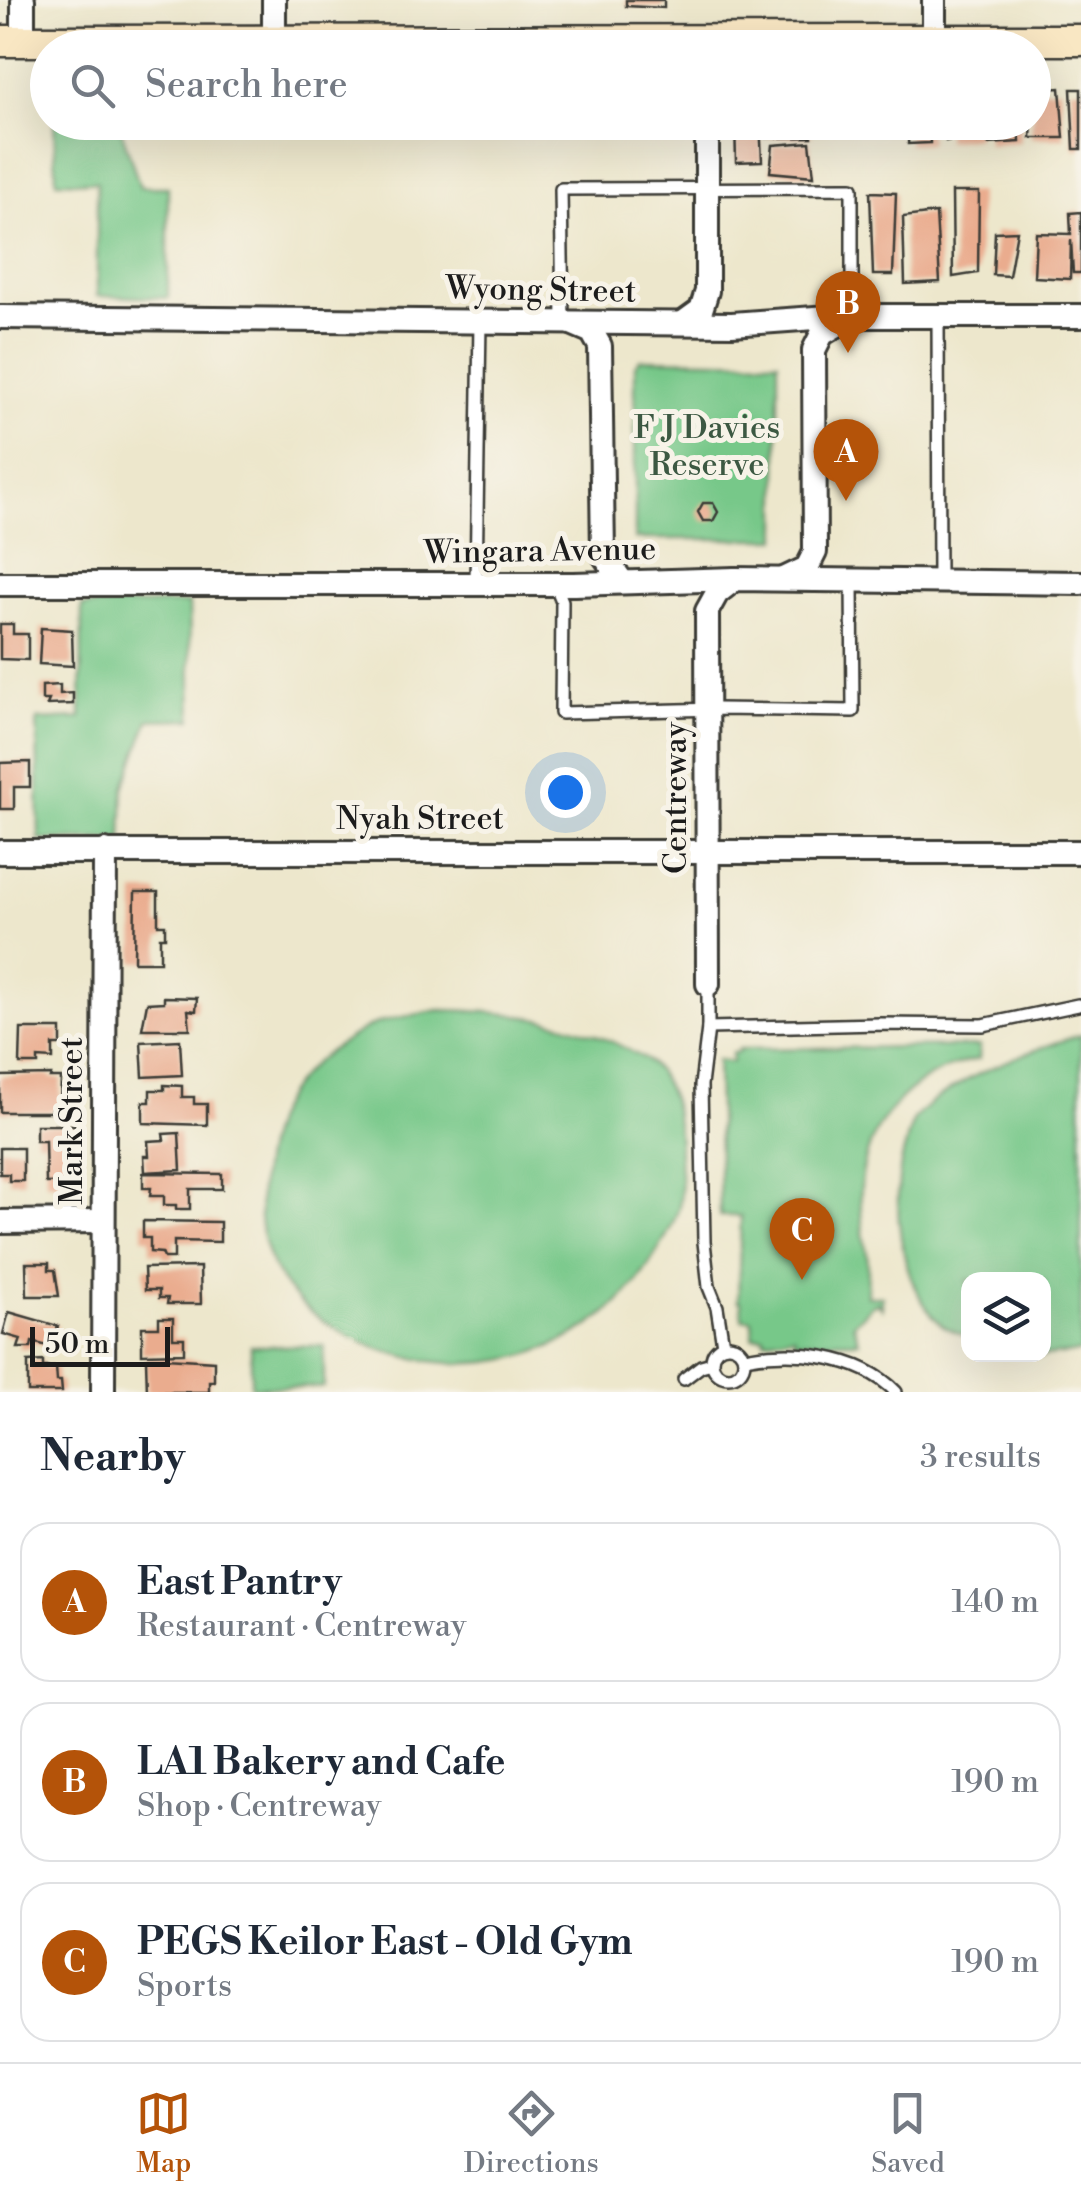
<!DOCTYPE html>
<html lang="en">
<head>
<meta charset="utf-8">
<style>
	:root { --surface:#fff; --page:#f2f2f3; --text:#1f2937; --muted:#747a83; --line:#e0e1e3; --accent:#b45309 }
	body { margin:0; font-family:"Libre Bodoni",serif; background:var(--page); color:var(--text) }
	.controls { position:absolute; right:30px; bottom:30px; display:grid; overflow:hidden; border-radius:20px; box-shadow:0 10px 40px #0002 }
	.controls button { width:90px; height:90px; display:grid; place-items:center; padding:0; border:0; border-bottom:2px solid var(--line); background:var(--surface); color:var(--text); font:50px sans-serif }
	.scale { position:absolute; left:30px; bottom:25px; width:140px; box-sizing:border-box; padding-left:10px; border:5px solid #1c1c1c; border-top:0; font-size:28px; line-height:35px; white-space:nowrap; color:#1c1c1c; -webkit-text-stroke:8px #f7f3e8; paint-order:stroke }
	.you { position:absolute; left:565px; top:792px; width:35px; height:35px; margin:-25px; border:8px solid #fff; border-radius:50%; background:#1a73e8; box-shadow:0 0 0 15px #1a73e833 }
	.badge { display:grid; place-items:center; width:65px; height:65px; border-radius:50%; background:var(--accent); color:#fff; font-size:32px; font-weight:700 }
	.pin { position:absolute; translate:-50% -82px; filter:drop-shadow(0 2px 5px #0008) }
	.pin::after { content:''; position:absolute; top:52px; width:35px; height:30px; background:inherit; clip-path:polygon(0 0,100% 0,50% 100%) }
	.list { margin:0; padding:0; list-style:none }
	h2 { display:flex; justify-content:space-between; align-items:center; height:130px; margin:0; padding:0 40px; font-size:42px }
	h2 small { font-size:32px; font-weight:400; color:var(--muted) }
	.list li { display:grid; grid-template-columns:65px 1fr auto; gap:30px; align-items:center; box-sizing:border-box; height:160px; margin:0 20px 20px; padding:0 20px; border:2px solid var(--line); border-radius:30px }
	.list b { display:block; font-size:38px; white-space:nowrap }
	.list p { margin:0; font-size:32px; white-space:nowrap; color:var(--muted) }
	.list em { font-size:32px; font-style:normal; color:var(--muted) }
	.icon { flex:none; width:55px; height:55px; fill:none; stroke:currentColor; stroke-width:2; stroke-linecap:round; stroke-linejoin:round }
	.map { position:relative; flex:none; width:1081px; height:1392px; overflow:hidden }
	.search { position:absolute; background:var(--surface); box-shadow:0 10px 40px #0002; left:30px; right:30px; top:30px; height:110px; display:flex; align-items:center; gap:25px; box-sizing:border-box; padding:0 35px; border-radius:55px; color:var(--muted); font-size:38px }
	.sheet { height:670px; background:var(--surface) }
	nav { display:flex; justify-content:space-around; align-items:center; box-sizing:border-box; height:140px; border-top:2px solid var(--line); background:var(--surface); font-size:28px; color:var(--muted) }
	nav a { display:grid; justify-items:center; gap:5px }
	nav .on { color:var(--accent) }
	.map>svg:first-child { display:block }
	.green { fill:#77c889; stroke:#4a7252; stroke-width:2.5 }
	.building { fill:#eaac8e }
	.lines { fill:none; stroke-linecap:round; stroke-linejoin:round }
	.lane-casing { stroke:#3b3a36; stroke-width:16 }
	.street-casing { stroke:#3b3a36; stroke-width:28 }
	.secondary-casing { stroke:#3b3a36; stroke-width:35 }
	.lane { stroke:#fff; stroke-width:11 }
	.street { stroke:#fff; stroke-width:22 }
	.secondary { stroke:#f9e7c3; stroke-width:30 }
	.labels { text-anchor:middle; stroke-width:10; stroke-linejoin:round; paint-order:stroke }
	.street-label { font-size:32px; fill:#1c1c1c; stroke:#f7f3e8 }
	.park-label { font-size:32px; fill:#3c5842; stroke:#f7f3e8 }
</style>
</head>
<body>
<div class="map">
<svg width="1081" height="1392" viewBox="0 0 1081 1392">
	<rect width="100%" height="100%" fill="#f7f3e8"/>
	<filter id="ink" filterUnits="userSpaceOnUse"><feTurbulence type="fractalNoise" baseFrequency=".01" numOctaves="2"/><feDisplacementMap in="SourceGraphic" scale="20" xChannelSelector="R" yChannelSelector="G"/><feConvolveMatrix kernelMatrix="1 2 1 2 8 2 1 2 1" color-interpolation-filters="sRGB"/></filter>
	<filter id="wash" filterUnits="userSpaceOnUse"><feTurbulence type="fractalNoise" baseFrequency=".0048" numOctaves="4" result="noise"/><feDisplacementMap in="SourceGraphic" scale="40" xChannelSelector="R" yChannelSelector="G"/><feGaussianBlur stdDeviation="2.25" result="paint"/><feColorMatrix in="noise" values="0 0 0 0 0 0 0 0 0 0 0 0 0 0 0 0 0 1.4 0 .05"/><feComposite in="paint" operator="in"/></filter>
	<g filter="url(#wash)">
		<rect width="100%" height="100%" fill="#ede7cc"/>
		<g class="green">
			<polygon points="54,123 119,123 140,187 168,187 168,298 97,296 97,182 56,181"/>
			<polygon points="640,359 778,361 778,539 635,539 635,365"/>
			<polygon points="189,603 192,719 149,720 124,788 122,840 39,840 37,720 81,718 82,606"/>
			<path d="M 439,1010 C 503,1011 565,1017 623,1047 C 631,1052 642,1056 649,1062 C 673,1086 679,1120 679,1153 C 679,1169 683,1190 679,1206 C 674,1226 659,1249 648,1266 C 578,1372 438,1390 333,1327 C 280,1296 255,1251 260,1189 C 265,1121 285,1076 347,1040 C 357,1034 368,1026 380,1022 C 399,1017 420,1014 439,1010 Z"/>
			<path d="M 1081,1035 L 1081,1352 L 1036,1357 L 1025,1355 L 1044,1354 L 1044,1280 L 968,1280 L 968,1337 C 960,1333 948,1330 941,1324 C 898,1286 889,1194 906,1144 C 908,1135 911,1122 917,1116 C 951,1079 1033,1049 1081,1035 Z"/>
			<path d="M 980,1046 L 979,1059 C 919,1070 871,1114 862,1176 C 859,1201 862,1229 866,1249 C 870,1263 867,1281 867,1296 L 882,1296 L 882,1308 L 878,1303 L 872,1305 L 853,1324 L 859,1341 L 795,1341 L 794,1335 L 765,1340 L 764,1336 L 753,1337 L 752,1320 L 742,1319 L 741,1302 L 738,1301 L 741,1216 L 720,1216 L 717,1060 L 732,1062 L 732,1053 L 739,1052 L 739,1049 Z"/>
			<rect x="251" y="1346" width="73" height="41"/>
		</g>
		<g id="blocks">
			<g class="building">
				<polygon points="626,0 664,0 664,8 626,6"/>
				<polygon points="1060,88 1064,138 1031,138 1034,90"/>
				<polygon points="1071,89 1081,89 1081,149 1074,149"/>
				<polygon points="735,122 760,122 762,161 736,162"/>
				<polygon points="765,122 811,122 812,137 766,138"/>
				<polygon points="909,122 929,122 930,143 908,144"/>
				<polygon points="946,122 977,122 977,137 946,141"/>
				<polygon points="987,122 1019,122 1020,142 988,144"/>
				<polygon points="810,142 814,176 770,172 773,145"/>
				<polygon points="870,192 896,193 893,275 873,275"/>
				<polygon points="952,192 979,192 978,273 953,277"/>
				<polygon points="1081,212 1081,273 1073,273 1071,240 1070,279 1034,277 1036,233 1071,234 1070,213"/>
				<polygon points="936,213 940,282 905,284 903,217"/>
				<polygon points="1017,231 1009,276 993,275 995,232"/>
				<polygon points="703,503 713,503 718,512 713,521 703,521 698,512"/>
				<polygon points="0,624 13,624 13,634 28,634 28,660 0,659"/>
				<polygon points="41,628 72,630 73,666 39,664"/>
				<polygon points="60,685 60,694 73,693 73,704 47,705 49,700 42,700 42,686"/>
				<polygon points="30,762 30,787 14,787 14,809 0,809 0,763"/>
				<polygon points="135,892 158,892 158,925 165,925 165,937 160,937 160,962 134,962"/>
				<polygon points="164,997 197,998 196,1011 188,1010 190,1029 142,1029 147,1003 164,1002"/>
				<polygon points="21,1029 61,1029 61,1045 53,1045 53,1059 38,1058 38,1064 20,1064"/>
				<polygon points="180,1040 182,1075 143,1077 141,1042"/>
				<polygon points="51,1075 50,1078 61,1078 60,1107 51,1109 51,1112 0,1112 0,1076"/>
				<polygon points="164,1085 182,1086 182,1097 194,1097 194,1104 207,1104 207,1125 143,1123 143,1102 150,1102 150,1090 164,1090"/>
				<polygon points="36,1125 75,1125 76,1182 46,1183 45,1141 36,1141"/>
				<polygon points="179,1133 181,1170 145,1172 144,1156 149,1156 148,1141 164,1140 163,1134"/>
				<polygon points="0,1148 23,1148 23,1181 9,1181 9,1174 0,1174"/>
				<polygon points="143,1173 222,1174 222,1189 190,1189 190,1209 176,1209 176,1205 164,1205 164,1196 150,1196 151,1188 143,1188"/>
				<polygon points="143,1221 220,1222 220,1242 174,1241 174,1258 164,1258 162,1253 150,1252 150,1238 143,1238"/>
				<polygon points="26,1263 49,1263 49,1270 55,1270 59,1296 27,1296"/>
				<polygon points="200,1267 201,1304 167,1304 168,1298 159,1298 159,1290 145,1290 144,1268"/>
				<polygon points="9,1312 58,1326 52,1347 32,1342 31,1348 18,1348 21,1339 3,1334"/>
				<polygon points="159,1318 173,1318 173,1338 184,1338 184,1353 142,1354 142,1327 159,1327"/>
				<polygon points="166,1358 214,1361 214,1381 209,1381 209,1392 147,1392 146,1359"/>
				<polygon points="43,1361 43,1367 56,1367 57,1381 61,1381 62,1392 28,1392 28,1362"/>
			</g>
		</g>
	</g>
	<g filter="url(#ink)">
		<use href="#blocks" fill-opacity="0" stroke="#3b3a36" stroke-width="2.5"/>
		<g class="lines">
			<defs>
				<g id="lane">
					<polyline points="938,316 939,582"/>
					<polyline points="563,321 561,189 852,188 852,316"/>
					<polyline points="476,583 480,322"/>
					<polyline points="555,584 562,601 561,713 717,709 853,711 852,582"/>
					<polyline points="708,984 708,1028 701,1085 704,1242 709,1287 717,1307 723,1345"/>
					<polyline points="708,1028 880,1024 983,1025 1078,1005"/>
					<circle cx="728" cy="1361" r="16"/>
					<path d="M 744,1358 C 794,1349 859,1354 896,1392"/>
					<polyline points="684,1379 701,1366 712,1363"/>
				</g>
				<g id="street">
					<polyline points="23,0 23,41"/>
					<polyline points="274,0 274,41"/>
					<polyline points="934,0 934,41"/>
					<polyline points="0,317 732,324 843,316 1081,316"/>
					<polyline points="571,323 592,332 600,346 603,554 621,580"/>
					<polyline points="683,323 701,310 707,291 707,122"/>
					<polyline points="784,579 807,568 815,552 814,350 822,334 849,318"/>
					<polyline points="0,584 574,584 735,579 1081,583"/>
					<polyline points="0,852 1081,852"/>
					<polyline points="708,984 707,611 717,593 735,579"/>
					<polyline points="0,1222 102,1221"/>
					<polyline points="103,1392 105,851"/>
				</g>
				<polyline id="secondary" points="0,41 1081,40"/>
			</defs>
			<use href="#lane" class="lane-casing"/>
			<use href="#street" class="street-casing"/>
			<use href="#secondary" class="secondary-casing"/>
			<use href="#lane" class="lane"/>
			<use href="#street" class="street"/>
			<use href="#secondary" class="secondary"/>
		</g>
	</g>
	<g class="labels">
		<g class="street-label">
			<text transform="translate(541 289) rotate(1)" y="11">Wyong Street</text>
			<text transform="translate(540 550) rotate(-1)" y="11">Wingara Avenue</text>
			<text transform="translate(675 798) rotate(-90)" y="11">Centreway</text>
			<text x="420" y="829">Nyah Street</text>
			<text transform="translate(71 1121) rotate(-90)" y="11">Mark Street</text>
		</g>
		<g class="park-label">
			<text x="707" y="438">F J Davies<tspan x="707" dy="37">Reserve</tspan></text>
		</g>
	</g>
</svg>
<div class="controls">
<button><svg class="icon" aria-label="layers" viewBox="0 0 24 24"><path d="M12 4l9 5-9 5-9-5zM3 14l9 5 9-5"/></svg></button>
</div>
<div class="scale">50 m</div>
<div class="you"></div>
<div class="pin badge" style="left:846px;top:501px">A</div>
<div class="pin badge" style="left:848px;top:353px">B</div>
<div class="pin badge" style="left:802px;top:1280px">C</div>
<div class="search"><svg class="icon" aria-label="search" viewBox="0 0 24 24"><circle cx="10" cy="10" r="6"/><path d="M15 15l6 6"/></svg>Search here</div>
</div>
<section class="sheet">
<h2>Nearby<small>3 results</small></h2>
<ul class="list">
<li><span class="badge">A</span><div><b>East Pantry</b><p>Restaurant · Centreway</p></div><em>140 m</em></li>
<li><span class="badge">B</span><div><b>LA1 Bakery and Cafe</b><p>Shop · Centreway</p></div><em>190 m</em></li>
<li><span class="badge">C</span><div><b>PEGS Keilor East - Old Gym</b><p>Sports</p></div><em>190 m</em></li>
</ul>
</section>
<nav>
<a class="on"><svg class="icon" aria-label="map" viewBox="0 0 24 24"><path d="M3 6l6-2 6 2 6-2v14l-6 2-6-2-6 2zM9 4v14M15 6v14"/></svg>Map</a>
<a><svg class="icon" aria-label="directions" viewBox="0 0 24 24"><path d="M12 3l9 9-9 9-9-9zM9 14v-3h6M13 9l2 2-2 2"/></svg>Directions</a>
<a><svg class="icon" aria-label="saved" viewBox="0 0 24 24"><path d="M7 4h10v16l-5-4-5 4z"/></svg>Saved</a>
</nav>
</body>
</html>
